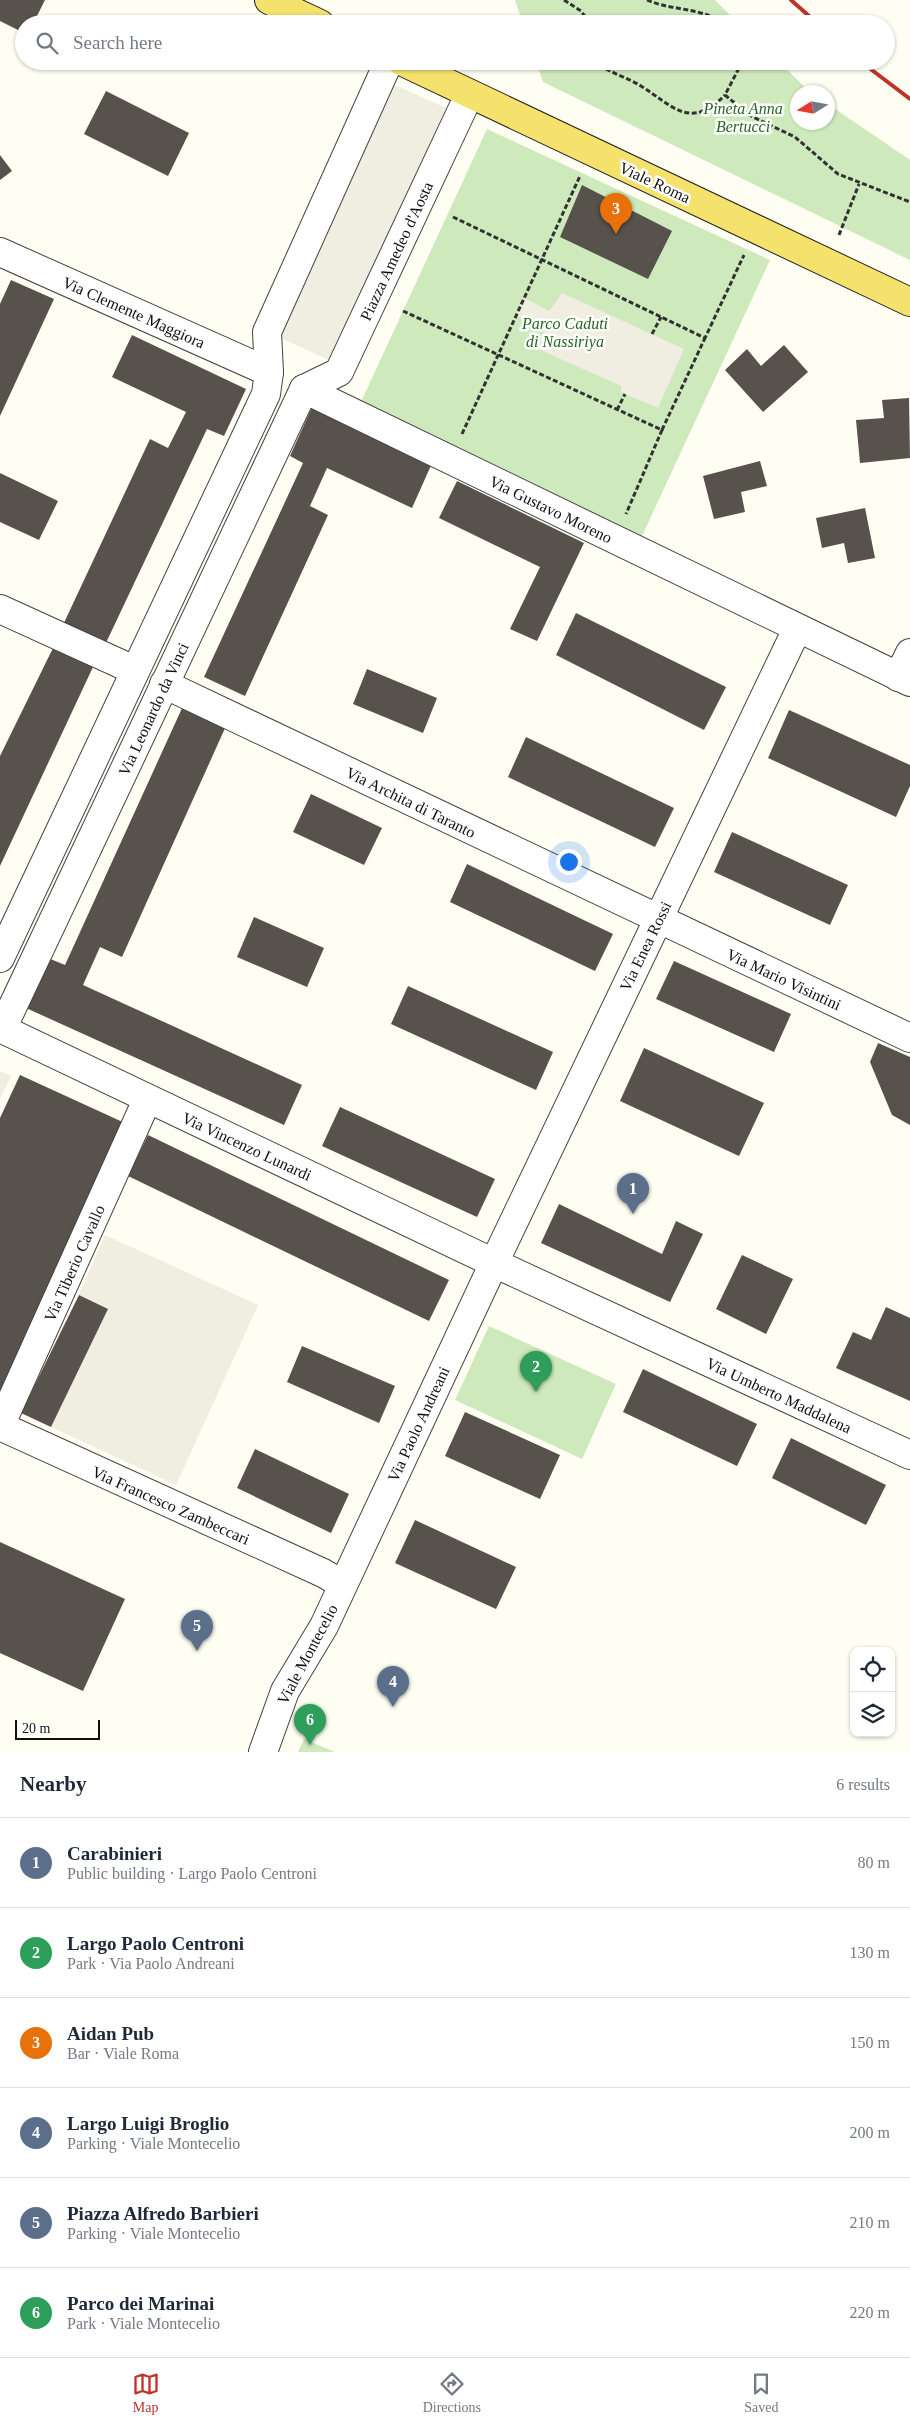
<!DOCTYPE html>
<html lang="en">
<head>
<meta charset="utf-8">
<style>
	:root { --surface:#fff; --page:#f2f2f3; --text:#1f2937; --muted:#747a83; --line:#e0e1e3; --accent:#bd342a }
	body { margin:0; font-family:"Times New Roman",serif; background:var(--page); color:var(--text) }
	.controls { position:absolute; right:15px; bottom:15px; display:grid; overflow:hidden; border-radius:10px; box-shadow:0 1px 4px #0004 }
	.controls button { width:45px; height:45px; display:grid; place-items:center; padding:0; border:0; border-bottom:1px solid var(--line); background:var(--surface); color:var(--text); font:25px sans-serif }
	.compass { position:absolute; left:790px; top:85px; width:45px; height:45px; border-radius:50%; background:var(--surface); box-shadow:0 1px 4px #0004; rotate:259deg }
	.scale { position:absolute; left:15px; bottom:12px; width:85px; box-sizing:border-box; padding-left:5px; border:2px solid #101010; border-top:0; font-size:14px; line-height:18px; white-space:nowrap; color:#101010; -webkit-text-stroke:4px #fff; paint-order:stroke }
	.you { position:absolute; left:568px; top:861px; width:18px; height:18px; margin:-12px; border:4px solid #fff; border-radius:50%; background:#1a73e8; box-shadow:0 0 0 8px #1a73e833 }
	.badge { display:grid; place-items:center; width:32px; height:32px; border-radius:50%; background:var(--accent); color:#fff; font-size:16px; font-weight:700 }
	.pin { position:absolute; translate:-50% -41px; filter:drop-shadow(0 1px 2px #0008) }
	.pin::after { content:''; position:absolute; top:26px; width:18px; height:15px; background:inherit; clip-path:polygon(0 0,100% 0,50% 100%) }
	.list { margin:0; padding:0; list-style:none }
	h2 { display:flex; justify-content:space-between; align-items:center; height:65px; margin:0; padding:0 20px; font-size:21px }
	h2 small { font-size:16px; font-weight:400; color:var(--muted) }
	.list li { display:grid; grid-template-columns:32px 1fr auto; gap:15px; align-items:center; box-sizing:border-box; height:90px; padding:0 20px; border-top:1px solid var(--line) }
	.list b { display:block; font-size:19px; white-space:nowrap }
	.list p { margin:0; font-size:16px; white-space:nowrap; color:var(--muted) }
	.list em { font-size:16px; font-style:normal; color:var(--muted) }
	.icon { flex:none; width:28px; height:28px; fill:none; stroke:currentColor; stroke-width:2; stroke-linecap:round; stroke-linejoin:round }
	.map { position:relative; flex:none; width:910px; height:1752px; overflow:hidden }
	.search { position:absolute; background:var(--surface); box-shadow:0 1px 4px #0004; left:15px; right:15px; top:15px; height:55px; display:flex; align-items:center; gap:12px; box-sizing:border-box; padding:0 18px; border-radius:28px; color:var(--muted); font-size:19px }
	.sheet { height:605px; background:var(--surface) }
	nav { display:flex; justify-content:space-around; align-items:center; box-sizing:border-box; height:70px; border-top:1px solid var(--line); background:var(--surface); font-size:14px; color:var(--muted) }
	nav a { display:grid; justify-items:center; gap:2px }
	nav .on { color:var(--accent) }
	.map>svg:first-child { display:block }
	.green { fill:#cee9bc }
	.plaza { fill:#f0ede1 }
	.building { fill:#58524c }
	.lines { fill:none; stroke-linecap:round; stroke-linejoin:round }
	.minor-casing { stroke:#434343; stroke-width:30 }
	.major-casing { stroke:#212121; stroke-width:30 }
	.path { stroke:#323232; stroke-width:3; stroke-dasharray:5 2.5; stroke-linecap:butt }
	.minor { stroke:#fff; stroke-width:28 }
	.major { stroke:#f4e26d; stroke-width:28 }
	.rail { stroke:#bd342a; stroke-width:4 }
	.labels { text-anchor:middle; stroke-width:5; stroke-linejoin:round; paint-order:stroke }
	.park-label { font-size:16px; font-style:italic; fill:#276621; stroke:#fff }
	.street-label { font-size:16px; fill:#101010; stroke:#fff }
</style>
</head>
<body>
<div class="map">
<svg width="910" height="1752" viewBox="0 0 910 1752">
	<rect width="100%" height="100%" fill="#fffef3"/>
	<g class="green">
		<polygon points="515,0 715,0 739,24 523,24"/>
		<polygon points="536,61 778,61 810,92 798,92 798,122 828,122 828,104 910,160 910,260 543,82"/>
		<polygon points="487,129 770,260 642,536 360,404"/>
		<polygon points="489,1326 616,1384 582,1459 455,1400"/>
		<polygon points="304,1739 335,1752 298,1752"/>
	</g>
	<g class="plaza">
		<polygon points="395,85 446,108 331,361 279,337"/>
		<polygon points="562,293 684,349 658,408 621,392 621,386 536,348 545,329 516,315 524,298 549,311"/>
		<polygon points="0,1071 11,1076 0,1099"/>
		<polygon points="105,1235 258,1305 176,1485 51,1427 108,1309 79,1295"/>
	</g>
	<g class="building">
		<polygon points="0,0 45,0 33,24 24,24 24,33 0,21"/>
		<polygon points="106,91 189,133 168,176 84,134"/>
		<polygon points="0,155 12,171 0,180"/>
		<polygon points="582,185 672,231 648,279 560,237"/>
		<polygon points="11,280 54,299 0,416 0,304"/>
		<polygon points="132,335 246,389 224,436 207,429 105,645 63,625 150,439 168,448 186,412 112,377"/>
		<polygon points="784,345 808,372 763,412 725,370 747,349 761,366"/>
		<polygon points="909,398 910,458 860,463 856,420 884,418 882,400"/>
		<polygon points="313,405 433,461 412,508 327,468 310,506 328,515 245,696 204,677 303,463 290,456"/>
		<polygon points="760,461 767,486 741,492 745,512 714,519 703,476"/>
		<polygon points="0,473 58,501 39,540 0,522"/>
		<polygon points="457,481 584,543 537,641 510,629 540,567 439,518"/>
		<polygon points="865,508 875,558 848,563 844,543 822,548 816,518"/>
		<polygon points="576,613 726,687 704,730 556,655"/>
		<polygon points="54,646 93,667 0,866 0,756"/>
		<polygon points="367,669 437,698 423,733 353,704"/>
		<polygon points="183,706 226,726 122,957 100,947 83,985 302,1085 284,1125 26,1008 48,958 65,965"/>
		<polygon points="789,710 910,765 910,786 896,817 768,758"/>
		<polygon points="526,737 674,808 655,847 508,777"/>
		<polygon points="311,794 382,828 364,865 293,832"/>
		<polygon points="732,832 848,885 830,925 714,872"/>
		<polygon points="467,864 613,934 595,971 450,902"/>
		<polygon points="254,917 324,948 307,987 237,957"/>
		<polygon points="674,961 791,1014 774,1052 656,999"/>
		<polygon points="408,986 553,1052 536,1090 391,1024"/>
		<polygon points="878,1043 910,1057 910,1125 892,1115 870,1062"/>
		<polygon points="644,1048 764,1103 739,1156 620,1101"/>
		<polygon points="20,1075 127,1124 0,1402 0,1118"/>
		<polygon points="340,1107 495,1179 477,1217 322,1146"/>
		<polygon points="148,1135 449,1280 429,1321 128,1176"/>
		<polygon points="559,1204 662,1254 676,1221 703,1234 670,1302 541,1243"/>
		<polygon points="742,1255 793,1279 766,1334 716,1309"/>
		<polygon points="79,1295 108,1309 51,1427 21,1413"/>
		<polygon points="886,1307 910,1318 910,1401 836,1368 853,1332 871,1340"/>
		<polygon points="302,1346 395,1386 379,1423 287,1382"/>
		<polygon points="643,1369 757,1424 737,1466 623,1412"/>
		<polygon points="465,1412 560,1455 540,1499 445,1456"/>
		<polygon points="791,1438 886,1485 866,1525 772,1478"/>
		<polygon points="255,1449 349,1494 331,1533 237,1488"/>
		<polygon points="415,1520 516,1567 496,1609 395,1563"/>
		<polygon points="0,1542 125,1599 83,1691 0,1653"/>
	</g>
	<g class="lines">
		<defs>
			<g id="minor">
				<polyline points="0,252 269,372"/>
				<polyline points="304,389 910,682"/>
				<polyline points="304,389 339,372 469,95"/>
				<polyline points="0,609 134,670"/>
				<polyline points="898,677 910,653"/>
				<polyline points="164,684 910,1038"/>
				<polyline points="0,958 266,394 269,372 267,332 389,61"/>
				<polyline points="0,1028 494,1263 910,1455"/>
				<polyline points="2,1029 304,389"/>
				<polyline points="0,1426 323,1573 342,1584"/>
				<polyline points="0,1426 147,1100"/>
				<polyline points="263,1752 285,1691 324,1626 494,1263 797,629"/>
			</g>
			<g id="major">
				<polyline points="269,0 320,24"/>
				<polyline points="401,61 910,302"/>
			</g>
		</defs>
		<use href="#minor" class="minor-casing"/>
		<use href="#major" class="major-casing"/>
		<g class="path">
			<polyline points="564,0 581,11 590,24"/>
			<path d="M 647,0 C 672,11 702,7 724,24"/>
			<path d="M 593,61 C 608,72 626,77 641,86 C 673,106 690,131 725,95"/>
			<polyline points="737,61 739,68 725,95 749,115 795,137 838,174 910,202"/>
			<polyline points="547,68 558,61"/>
			<polyline points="453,217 705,338 744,255"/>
			<polyline points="839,235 859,184"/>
			<polyline points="403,311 662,430 626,514"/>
			<polyline points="652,334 661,317"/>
			<polyline points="617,410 625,394"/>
			<polyline points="662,430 705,338"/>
			<polyline points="462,434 580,176"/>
		</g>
		<use href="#minor" class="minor"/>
		<use href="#major" class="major"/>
		<g class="rail">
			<polyline points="791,0 818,24"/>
			<polyline points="860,61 910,99"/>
		</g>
	</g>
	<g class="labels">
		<g class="park-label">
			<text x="743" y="114">Pineta Anna<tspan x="743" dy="18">Bertucci</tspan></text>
			<text x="565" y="329">Parco Caduti<tspan x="565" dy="18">di Nassiriya</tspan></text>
		</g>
		<g class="street-label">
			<text transform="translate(655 182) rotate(25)" y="6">Viale Roma</text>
			<text transform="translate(396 251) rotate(-65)" y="6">Piazza Amedeo d'Aosta</text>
			<text transform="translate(134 312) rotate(24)" y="6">Via Clemente Maggiora</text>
			<text transform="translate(551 509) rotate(26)" y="6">Via Gustavo Moreno</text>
			<text transform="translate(153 709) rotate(-65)" y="6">Via Leonardo da Vinci</text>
			<text transform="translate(411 802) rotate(26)" y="6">Via Archita di Taranto</text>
			<text transform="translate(645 946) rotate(-64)" y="6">Via Enea Rossi</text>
			<text transform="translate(784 979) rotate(25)" y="6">Via Mario Visintini</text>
			<text transform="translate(247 1146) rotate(25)" y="6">Via Vincenzo Lunardi</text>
			<text transform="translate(74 1263) rotate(-66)" y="6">Via Tiberio Cavallo</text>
			<text transform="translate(779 1395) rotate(25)" y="6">Via Umberto Maddalena</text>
			<text transform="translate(418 1424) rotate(-65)" y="6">Via Paolo Andreani</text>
			<text transform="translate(171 1505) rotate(24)" y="6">Via Francesco Zambeccari</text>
			<text transform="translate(307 1654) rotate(-62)" y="6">Viale Montecelio</text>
		</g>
	</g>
</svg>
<div class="controls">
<button><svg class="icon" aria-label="locate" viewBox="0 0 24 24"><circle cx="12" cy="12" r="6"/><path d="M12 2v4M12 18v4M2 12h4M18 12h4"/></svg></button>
<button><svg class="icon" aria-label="layers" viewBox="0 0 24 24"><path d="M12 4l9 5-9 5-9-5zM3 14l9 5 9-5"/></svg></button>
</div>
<svg class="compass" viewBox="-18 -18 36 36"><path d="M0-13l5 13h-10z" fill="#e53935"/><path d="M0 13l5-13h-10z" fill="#747a83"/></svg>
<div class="scale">20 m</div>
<div class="you"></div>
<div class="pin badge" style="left:633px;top:1214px;background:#5c6f8a">1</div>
<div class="pin badge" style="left:536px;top:1392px;background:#2e9e5b">2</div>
<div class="pin badge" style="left:616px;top:234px;background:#e8710a">3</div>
<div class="pin badge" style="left:393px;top:1707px;background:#5c6f8a">4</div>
<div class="pin badge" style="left:197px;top:1651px;background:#5c6f8a">5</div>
<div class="pin badge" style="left:310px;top:1745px;background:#2e9e5b">6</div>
<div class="search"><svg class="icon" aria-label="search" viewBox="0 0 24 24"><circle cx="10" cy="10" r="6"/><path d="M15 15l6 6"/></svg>Search here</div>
</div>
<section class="sheet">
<h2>Nearby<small>6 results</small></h2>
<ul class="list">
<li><span class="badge" style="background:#5c6f8a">1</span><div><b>Carabinieri</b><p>Public building · Largo Paolo Centroni</p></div><em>80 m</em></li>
<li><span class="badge" style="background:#2e9e5b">2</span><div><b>Largo Paolo Centroni</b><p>Park · Via Paolo Andreani</p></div><em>130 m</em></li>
<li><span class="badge" style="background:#e8710a">3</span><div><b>Aidan Pub</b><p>Bar · Viale Roma</p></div><em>150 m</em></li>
<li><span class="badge" style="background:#5c6f8a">4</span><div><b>Largo Luigi Broglio</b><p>Parking · Viale Montecelio</p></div><em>200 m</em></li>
<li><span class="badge" style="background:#5c6f8a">5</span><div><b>Piazza Alfredo Barbieri</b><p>Parking · Viale Montecelio</p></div><em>210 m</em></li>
<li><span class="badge" style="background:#2e9e5b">6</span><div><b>Parco dei Marinai</b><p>Park · Viale Montecelio</p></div><em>220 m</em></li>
</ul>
</section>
<nav>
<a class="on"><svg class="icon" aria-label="map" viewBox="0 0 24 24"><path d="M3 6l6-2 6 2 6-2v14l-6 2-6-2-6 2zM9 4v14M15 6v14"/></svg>Map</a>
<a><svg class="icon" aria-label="directions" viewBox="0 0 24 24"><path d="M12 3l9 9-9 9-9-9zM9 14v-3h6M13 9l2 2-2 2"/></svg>Directions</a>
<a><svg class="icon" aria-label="saved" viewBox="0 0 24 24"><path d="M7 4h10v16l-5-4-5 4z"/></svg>Saved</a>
</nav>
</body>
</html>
